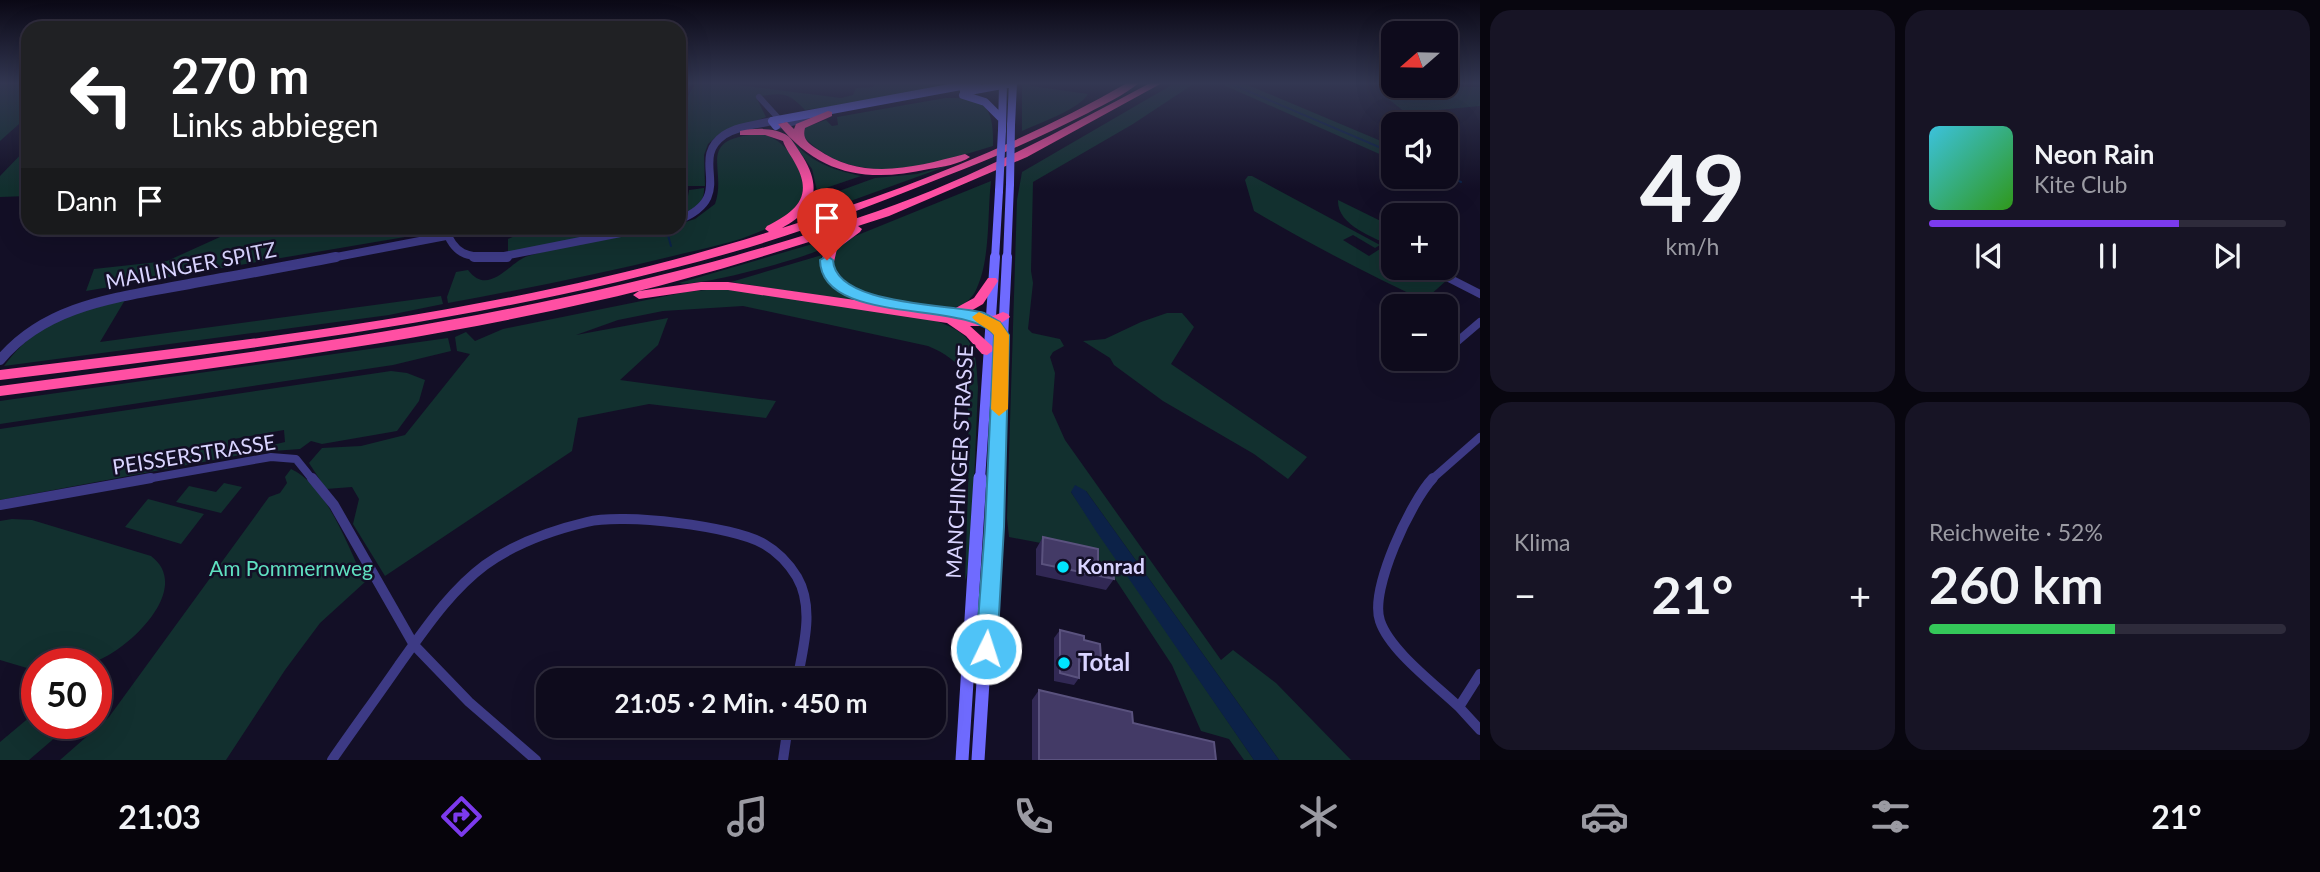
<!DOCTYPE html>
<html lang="de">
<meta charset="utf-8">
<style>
:root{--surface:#0e0b1c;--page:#171425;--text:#f1f3f6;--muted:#9b9ba3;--line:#2e2b3b;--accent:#7c3aed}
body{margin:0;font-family:Lato,sans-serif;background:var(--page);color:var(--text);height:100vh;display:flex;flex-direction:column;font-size:26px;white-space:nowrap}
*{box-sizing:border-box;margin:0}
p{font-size:23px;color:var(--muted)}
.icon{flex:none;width:38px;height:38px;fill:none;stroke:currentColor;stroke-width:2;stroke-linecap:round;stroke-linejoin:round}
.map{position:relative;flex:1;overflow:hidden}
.sheet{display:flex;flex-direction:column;gap:10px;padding:10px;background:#08060f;width:840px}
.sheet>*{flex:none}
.guide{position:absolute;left:21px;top:21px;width:665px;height:214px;border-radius:21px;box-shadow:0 7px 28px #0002,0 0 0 2px var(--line);background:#202124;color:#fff;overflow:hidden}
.needle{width:46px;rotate:250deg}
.controls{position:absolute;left:1381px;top:21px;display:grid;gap:14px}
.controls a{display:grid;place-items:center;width:77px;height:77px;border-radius:14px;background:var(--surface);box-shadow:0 7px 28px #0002,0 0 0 2px var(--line);font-size:35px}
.speed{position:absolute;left:21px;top:648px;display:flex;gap:14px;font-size:35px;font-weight:700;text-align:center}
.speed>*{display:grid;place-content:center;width:91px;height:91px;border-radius:50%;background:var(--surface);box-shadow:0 7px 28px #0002,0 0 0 2px var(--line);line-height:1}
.speed .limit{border:10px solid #d22;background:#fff;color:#111}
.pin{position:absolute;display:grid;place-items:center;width:60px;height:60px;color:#fff;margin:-72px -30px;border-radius:50% 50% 50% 0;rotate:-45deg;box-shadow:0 0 7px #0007}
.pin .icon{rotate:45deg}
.me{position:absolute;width:77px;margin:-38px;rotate:4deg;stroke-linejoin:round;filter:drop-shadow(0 0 5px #0008)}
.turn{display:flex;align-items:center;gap:24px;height:147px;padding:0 35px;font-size:32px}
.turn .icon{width:91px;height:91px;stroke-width:2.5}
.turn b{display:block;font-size:49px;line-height:60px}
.then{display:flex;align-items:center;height:66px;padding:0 35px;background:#0003;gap:14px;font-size:26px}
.big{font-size:52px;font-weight:700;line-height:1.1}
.sheet .tile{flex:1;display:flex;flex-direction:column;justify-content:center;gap:10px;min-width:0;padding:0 24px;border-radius:21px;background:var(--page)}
.sheet .dial{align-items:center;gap:0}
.dial b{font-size:91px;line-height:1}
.song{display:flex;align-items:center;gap:21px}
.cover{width:84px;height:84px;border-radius:10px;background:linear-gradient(135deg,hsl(190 70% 55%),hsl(110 70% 35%))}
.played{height:7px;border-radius:4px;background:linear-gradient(90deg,var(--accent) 70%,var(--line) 70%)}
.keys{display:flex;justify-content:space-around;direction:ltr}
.heat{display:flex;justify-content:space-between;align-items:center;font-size:38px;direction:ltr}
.charge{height:10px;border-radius:5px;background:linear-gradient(90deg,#34c759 52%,var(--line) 0)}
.sheet .tiles{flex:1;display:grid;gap:10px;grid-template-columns:repeat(2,1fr)}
.trip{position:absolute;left:536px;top:668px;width:410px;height:70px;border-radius:21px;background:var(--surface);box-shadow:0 7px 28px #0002,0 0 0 2px var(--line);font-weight:700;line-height:70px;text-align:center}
.dock{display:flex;height:112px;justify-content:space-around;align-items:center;background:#06040b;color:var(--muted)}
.dock .icon{width:49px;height:49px}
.dock .active{color:var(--accent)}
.dock b{font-size:32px;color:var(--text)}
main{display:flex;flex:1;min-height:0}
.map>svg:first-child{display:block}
.green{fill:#12302f}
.water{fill:#0c2248}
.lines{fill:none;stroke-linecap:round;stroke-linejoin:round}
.stream{stroke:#0c2248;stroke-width:2}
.minor-far2{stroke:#3d3a85;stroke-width:6}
.minor-far1{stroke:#3d3a85;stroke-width:8}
.minor{stroke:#3d3a85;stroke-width:10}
.tertiary-far1{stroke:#3d3a85;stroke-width:8}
.tertiary{stroke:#3d3a85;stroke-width:10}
.secondary-far2{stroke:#6f6bff;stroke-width:8}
.secondary-far1{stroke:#6f6bff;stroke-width:10}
.secondary{stroke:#6f6bff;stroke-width:13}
.motorway{fill:#ff4fa3;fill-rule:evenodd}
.secondary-bridge{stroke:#6f6bff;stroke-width:8}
.wall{fill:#312854}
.building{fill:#433a66;stroke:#5a527e;stroke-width:2}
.route{fill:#4fc3f7;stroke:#337fa1;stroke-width:2}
.slow{fill:#f59e0b}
.poi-dot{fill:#00e5ff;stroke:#130f26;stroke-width:2.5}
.labels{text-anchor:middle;stroke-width:5;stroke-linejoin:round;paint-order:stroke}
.street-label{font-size:21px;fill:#d9d4ff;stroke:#130f26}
.poi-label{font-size:21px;font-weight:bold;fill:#d9d4ff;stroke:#130f26;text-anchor:start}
.park-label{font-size:21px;fill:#5fe0c0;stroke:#130f26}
.near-poi-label{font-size:24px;font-weight:bold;fill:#d9d4ff;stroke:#130f26;text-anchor:start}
</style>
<main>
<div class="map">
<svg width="1480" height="760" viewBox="0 0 1480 760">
<rect width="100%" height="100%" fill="#130f26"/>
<path class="green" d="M 0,83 L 28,83 L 28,116 L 0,141 Z
M 679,83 L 684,83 L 685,87 L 681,128 L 680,205 L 687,202 L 689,190 L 704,188 C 705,205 692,210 679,216 Z
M 697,83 L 722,83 L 841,98 L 853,95 L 856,88 L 873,87 L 877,83 L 959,83 L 904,96 L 805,110 C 787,91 782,93 756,97 L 766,117 L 719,134 L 708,144 L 704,155 L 705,186 L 686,186 C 684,161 676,101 697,83 Z
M 1022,83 L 1029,83 L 1031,86 L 1088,94 C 1080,109 1039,123 1022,131 Z
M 1175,83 L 1195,83 L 1133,124 L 1033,182 L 1031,271 L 1033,283 L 1028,329 L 1032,333 L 1060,339 L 1064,346 L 1053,352 L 1050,357 L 1055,373 L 1052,411 L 1065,440 L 1221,660 L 1233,650 L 1276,683 L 1351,760 L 1279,760 L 1086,491 L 1071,492 L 1254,760 L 1244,760 L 1229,739 L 1201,731 L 1172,665 L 1112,574 L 1093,553 L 1009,537 L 1007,518 L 1017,200 L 1022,172 Z
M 1219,83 L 1243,83 L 1381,141 L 1393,147 L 1393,160 Z
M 1398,86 L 1480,87 L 1480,106 L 1406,113 L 1381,93 L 1400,90 Z
M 945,98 C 986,97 994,107 993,146 C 930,165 855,191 803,136 L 803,128 L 826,120 L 832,126 L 838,125 L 837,117 Z
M 761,134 C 779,138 787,148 796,163 C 806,178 806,199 792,212 C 761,239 712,246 673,256 C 599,274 524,289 448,303 L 447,297 L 456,272 L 468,270 C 489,298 510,261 528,256 C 570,243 621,238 665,228 L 679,228 L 679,224 L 695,219 L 715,204 C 728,168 693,138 761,134 Z
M 789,137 C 810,162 830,169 861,176 L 817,191 L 812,169 Z
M 28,147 L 28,196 L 0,197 L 0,176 Z
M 950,165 L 798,220 L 817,199 L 875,178 L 917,174 Z
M 1252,176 L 1380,245 L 1375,248 L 1353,235 L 1343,240 L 1369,256 L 1383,247 L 1393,252 L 1393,268 L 1423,268 L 1447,280 L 1428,297 L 1443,306 L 1436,306 C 1374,277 1313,246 1254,211 L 1245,180 L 1248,176 Z
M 991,181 C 987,215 991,261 975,292 C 973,296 967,302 964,304 C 944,316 856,298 840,281 C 836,276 833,267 831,262 L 834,251 L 843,241 Z
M 1338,200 L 1393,227 L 1393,247 C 1374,237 1337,226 1338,200 Z
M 222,228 L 424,228 L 405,237 L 86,291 L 94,269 L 167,261 L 220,237 Z
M 533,228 L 629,228 L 517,252 L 508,251 L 508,239 Z
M 833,238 C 831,241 830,245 827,246 C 812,257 695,288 679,283 Z
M 822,255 C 813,282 843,288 855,301 L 731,282 Z
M 716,289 L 772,293 L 933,320 C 975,334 976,347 978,387 L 971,558 L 965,581 L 969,457 L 967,377 C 957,361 945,353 928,346 L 743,306 L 663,311 L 618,320 L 576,335 L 668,318 L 658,345 L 620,380 L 776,401 L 766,418 L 649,404 L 578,418 L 572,451 L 385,576 L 353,524 L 359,499 L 352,487 L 326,489 L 309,463 L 322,448 L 361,446 L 405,435 L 470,354 L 457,351 L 455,337 L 466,332 L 475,341 L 503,329 L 686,292 Z
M 441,296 L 443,304 L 389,315 L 4,366 C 37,321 74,313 125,300 L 100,342 Z
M 1167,313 L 1182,313 L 1194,327 L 1171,364 L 1307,457 L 1288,479 L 1254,454 L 1163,401 L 1114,365 L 1110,358 L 1083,341 L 1105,339 L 1141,322 Z
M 448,338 L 451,351 L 393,365 L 0,424 L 0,401 Z
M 391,371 L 407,373 L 425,380 L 419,401 L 397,431 L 322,444 L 311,441 L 300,449 L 260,452 L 260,448 L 285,442 L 284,430 L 228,440 L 228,452 L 244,449 L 246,454 L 0,500 L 0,429 Z
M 291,469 C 327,485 348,547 365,582 L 320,623 L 285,670 L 226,760 L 60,760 L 109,717 L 269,497 L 280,493 L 287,483 L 285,477 Z
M 224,483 L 242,487 L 221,513 L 176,502 L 189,486 L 216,492 Z
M 148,499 L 204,514 L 181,544 L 125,527 Z
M 12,519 L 32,520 L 151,556 C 195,589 125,654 91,663 C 75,667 53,663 37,663 L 37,671 L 0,660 L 0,521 Z
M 37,711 L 37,723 L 72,723 L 29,760 L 0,760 L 0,742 Z"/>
<path class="water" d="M 1075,485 L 1086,491 L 1279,760 L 1254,760 L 1096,531 L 1071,492 Z"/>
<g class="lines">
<path class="stream" d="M 1229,83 L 1393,153
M 1446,175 L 1461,182
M 666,228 L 671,246"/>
<path class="minor-far2" d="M 759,97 L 779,119"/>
<path class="minor-far1" d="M 1433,270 L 1480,294
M 1446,351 L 1480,322
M 141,480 L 271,457 L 296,459 L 313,480
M 1431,480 L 1480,437"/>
<path class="minor" d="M 312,478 L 334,505 L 414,645 L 469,702 L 536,760
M 1433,478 C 1411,501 1369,590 1380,621 C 1390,651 1436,685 1459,707
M 0,505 L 151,478
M 1480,674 L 1459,707 L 1480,730
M 332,760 C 354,728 377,697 399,665 C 425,629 450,591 485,565 C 514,544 553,530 587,522 C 622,513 734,526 764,544 C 778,552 789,564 797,577 C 815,608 803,648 797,681
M 783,760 L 788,726"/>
<path class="tertiary-far1" d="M 777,125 L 814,117
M 679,220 C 739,195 687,161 724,135 C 738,126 756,125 772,121
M 445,228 C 454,255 467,257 494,258 L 646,228
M 326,259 L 446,236"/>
<path class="tertiary" d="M 474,257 L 507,257
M 0,360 C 48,302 124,297 194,283 C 241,275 288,266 336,257"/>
<path class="secondary-far2" d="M 964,92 L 1013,83
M 963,95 L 985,102 L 1001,118
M 1011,125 L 1013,83
M 776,126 L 772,121 L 977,83
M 1002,130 L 1003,83
M 995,259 L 999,191
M 1007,259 L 1010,184"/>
<path class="secondary-far1" d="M 980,480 L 995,257
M 996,480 L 1007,257"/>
<path class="secondary" d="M 962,760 L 980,478
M 978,760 L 996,478"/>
<path class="motorway" d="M 1127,83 L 1139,83 C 1124,95 1105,104 1088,113 C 1042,136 994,158 946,176 C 876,204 806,231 733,252 C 494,320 246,350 0,380 L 0,370 C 258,339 520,311 769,232 L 765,229 L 767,226 C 794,212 814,198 796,165 C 792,157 785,148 783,141 L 765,135 L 740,135 L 740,131 C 755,128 776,127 788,136 C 792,139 799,151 803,157 C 823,190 814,210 782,228 C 900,191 1019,145 1127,83 Z
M 1150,83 L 1162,83 L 1027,157 L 889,216 L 858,226 L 862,229 L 860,232 L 837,249 L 833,266 L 847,285 L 876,297 L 877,300 L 875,303 L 951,314 L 952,310 L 974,298 L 988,278 L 996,278 L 998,281 L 983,304 L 962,316 L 979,317 L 984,314 L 993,316 L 1003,312 L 1008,314 L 1010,317 L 1000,324 L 1008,335 L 1006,338 L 996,338 L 985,326 L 970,326 L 992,346 L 994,350 L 987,355 L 982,354 L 966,336 L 947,323 L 728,290 L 701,290 L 639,299 L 633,295 L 639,291 L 701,282 L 728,282 L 862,301 L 839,291 L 821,267 C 822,249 831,239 846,230 C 763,257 681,282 596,301 C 400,346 199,370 0,396 L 0,386 C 297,347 594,310 878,211 C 973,178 1062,130 1150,83 Z
M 828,111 L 832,112 L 832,116 L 805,128 C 802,139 808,143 817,149 C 863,182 915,167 965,154 L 970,157 C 960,164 942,167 929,169 C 867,183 819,175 778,124 L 787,122 L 794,129 L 796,124 Z"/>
<path class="secondary-bridge" d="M 1010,184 L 1011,125
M 999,191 L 1002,130"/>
</g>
<path class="wall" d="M 1375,83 L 1393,83 L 1393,86 L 1394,86 L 1380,87 Z
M 1043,537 L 1098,563 L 1114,579 L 1106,590 L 1036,575 L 1036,549 Z
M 1060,630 L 1084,640 L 1101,658 L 1094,666 L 1079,662 L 1079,678 L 1074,685 L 1054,681 L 1054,638 Z
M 1039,690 L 1133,723 L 1216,760 L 1032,760 L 1032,700 Z"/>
<path class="building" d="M 1043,537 L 1098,549 L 1098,563 L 1113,566 L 1114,579 L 1042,564 Z
M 1060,630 L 1084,636 L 1084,640 L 1100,644 L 1101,658 L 1079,653 L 1079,678 L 1060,673 Z
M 1039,690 L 1132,712 L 1133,723 L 1214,742 L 1216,760 L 1039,760 Z"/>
<linearGradient id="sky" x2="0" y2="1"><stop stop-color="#0a0815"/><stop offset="0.44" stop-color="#333752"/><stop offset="1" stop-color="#333752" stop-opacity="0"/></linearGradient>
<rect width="1480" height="189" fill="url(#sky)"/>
<path class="route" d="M 827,256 L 833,260 C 835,306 951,304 984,313 L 1000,322 L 1009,335 L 1004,527 L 997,649 L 994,656 L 986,659 L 979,656 L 976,649 L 985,527 L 994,335 C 968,300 821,326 820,260 Z"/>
<path class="slow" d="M 979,312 L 1000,322 L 1009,335 L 1008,409 L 999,416 L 991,409 L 994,335 C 988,327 977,325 972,317 Z"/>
<g class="poi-dot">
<circle cx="1063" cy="567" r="7"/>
<circle cx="1064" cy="663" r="7"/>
</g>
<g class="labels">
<g class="street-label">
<text transform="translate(191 266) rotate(-11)" y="7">MAILINGER SPITZ</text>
<text transform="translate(194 455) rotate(-9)" y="7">PEISSERSTRASSE</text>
<text transform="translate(960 462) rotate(-87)" y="7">MANCHINGER STRASSE</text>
</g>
<g class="poi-label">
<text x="1077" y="574">Konrad</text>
</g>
<g class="park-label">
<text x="291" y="576">Am Pommernweg</text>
</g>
<g class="near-poi-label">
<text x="1078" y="671">Total</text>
</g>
</g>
</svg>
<div class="controls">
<a><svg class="needle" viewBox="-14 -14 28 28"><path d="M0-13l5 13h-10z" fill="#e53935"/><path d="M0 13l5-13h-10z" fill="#9b9ba3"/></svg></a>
<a><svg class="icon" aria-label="sound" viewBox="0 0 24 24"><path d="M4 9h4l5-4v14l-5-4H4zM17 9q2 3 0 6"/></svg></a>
<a>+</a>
<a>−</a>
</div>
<div class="speed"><div class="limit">50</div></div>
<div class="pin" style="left:827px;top:260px;background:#d93025"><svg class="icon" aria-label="arrive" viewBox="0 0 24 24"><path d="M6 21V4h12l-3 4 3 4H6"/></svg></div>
<svg class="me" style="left:986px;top:649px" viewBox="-20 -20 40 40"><circle r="17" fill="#4fc3f7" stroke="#fff" stroke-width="3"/><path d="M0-11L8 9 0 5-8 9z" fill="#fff"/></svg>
<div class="trip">21:05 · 2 Min. · 450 m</div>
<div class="guide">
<div class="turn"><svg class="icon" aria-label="left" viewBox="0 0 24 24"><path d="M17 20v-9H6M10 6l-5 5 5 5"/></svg><div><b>270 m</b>Links abbiegen</div></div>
<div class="then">Dann<svg class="icon" aria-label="arrive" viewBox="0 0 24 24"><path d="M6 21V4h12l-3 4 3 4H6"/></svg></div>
</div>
</div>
<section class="sheet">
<div class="tiles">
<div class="tile dial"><b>49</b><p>km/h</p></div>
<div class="tile">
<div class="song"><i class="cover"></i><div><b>Neon Rain</b><p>Kite Club</p></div></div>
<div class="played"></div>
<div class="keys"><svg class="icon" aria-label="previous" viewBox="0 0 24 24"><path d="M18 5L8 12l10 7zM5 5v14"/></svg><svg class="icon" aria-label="pause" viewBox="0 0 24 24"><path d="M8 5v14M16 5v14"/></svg><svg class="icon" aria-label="next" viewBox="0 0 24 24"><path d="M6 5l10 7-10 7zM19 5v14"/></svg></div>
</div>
<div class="tile"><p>Klima</p>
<div class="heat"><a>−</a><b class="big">21°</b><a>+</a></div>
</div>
<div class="tile"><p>Reichweite · 52%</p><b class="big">260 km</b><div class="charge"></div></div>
</div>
</section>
</main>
<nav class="dock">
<b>21:03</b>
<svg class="icon active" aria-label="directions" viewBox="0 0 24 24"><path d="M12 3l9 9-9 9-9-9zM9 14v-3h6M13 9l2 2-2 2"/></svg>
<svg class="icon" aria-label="music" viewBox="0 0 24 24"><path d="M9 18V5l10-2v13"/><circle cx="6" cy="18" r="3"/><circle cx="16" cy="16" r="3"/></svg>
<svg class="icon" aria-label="phone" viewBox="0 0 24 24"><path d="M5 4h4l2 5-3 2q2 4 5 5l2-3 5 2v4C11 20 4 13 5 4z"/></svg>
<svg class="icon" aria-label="climate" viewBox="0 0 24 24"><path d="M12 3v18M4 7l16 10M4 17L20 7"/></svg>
<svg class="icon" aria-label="car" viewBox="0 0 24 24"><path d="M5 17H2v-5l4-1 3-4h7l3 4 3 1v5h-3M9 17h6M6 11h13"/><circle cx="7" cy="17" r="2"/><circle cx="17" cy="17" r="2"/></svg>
<svg class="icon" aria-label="filters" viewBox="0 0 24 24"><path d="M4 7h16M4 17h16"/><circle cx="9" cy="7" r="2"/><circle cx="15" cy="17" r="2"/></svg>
<b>21°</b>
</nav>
